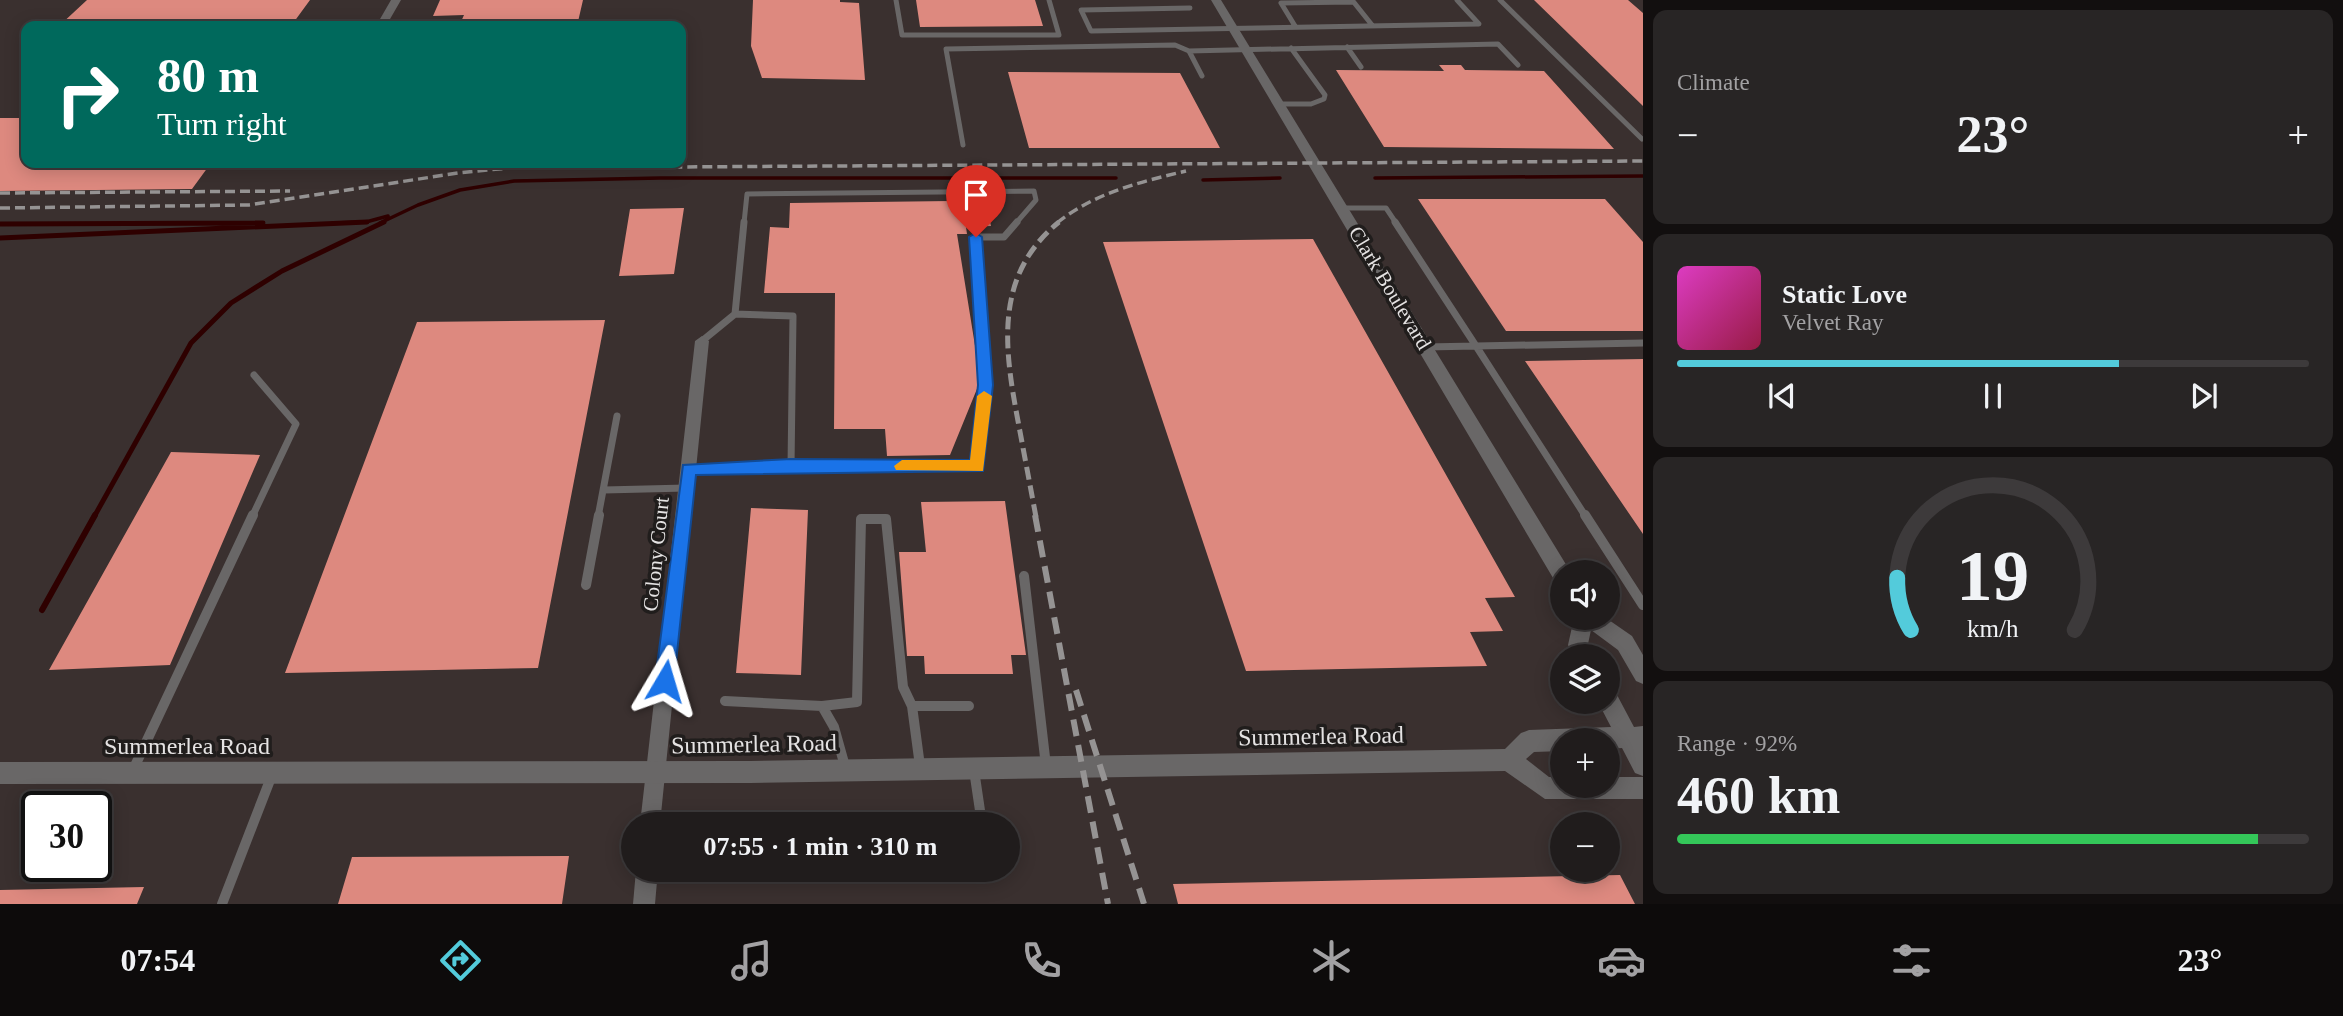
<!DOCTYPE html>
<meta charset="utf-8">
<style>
:root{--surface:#201c1c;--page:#282525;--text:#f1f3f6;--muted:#a2a1a3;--line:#3d3a3b;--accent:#53cbdb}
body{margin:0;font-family:"Times New Roman",serif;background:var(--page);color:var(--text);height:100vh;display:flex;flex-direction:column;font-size:26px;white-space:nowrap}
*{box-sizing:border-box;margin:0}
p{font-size:23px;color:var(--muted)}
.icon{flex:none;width:38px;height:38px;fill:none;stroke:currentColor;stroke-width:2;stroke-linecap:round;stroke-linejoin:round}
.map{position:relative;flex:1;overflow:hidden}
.sheet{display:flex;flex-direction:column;gap:10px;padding:10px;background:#120f0f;width:700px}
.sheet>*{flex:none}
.top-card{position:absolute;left:21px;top:21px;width:665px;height:147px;border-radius:14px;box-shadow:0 4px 18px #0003,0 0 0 2px var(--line);background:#00695c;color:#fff;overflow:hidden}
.controls{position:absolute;left:1550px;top:560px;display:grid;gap:14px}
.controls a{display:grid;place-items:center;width:70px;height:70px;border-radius:50%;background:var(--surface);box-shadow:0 4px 18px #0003,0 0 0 2px var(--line);font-size:35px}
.speed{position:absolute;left:21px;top:791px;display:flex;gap:14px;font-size:35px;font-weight:700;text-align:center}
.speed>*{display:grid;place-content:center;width:91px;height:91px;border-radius:50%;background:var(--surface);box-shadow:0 4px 18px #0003,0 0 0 2px var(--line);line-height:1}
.speed .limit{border:4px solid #111;border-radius:10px;background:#fff;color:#111}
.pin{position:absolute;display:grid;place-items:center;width:60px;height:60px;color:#fff;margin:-72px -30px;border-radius:50% 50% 50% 0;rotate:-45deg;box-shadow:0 0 7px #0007}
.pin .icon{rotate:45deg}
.me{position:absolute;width:77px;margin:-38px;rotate:7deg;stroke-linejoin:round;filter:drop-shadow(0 0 5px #0008)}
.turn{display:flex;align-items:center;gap:24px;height:147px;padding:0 21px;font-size:32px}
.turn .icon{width:91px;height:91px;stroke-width:2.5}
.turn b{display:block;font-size:49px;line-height:60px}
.big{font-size:52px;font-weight:600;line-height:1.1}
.sheet .tile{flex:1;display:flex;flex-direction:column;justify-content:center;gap:10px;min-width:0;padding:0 24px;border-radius:14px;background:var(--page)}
.sheet .dial{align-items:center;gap:0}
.dial svg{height:182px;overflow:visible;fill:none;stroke:var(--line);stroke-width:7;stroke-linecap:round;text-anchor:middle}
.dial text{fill:var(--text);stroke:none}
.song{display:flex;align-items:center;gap:21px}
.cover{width:84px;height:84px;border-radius:10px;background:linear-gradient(135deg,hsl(310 70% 55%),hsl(340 70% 35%))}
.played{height:7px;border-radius:4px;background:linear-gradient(90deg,var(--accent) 70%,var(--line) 70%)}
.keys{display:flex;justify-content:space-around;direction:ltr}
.heat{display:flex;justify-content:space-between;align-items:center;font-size:38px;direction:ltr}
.charge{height:10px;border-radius:5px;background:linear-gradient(90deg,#34c759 92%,var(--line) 0)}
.trip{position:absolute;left:621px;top:812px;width:399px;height:70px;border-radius:35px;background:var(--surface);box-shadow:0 4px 18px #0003,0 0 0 2px var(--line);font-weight:600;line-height:70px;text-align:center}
.tab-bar{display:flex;height:112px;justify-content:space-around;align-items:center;background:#0d0b0b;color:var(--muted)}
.tab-bar .icon{width:49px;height:49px}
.tab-bar .active{color:var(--accent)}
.tab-bar b{font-size:32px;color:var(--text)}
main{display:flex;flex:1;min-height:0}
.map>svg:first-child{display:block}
.built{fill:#3a302f;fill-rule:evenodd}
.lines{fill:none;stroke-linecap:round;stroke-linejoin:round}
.stream-far2{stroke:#2e0000;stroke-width:3.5}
.stream-far1{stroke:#2e0000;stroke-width:5}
.stream{stroke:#2e0000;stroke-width:6}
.building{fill:#dd897f}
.service-far2{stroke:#696767;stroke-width:5}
.service-far1{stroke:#696767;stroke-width:7}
.service{stroke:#696767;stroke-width:10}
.minor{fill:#696767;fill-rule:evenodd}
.tertiary{fill:#696767;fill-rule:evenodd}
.rail-far2{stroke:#959393;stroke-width:3.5;stroke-dasharray:10 5;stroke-linecap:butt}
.rail-far1{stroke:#959393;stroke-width:5;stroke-dasharray:13 6;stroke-linecap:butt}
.rail{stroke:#959393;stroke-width:6;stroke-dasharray:17 9;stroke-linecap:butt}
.route{fill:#1a73e8;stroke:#114b97;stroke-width:2}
.slow{fill:#f59e0b}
.labels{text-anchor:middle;stroke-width:7;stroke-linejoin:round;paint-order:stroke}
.street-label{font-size:21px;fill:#e5e3e3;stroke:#201d1c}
.near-street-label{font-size:24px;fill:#e5e3e3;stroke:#201d1c}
</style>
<main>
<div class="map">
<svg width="1643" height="904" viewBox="0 0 1643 904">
<rect width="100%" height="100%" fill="#2a2626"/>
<path class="built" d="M 0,0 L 1643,0 L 1643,904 L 0,904 ZM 26,26 L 681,26 L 681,163 L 26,163 ZM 1563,572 L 1608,572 L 1608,618 L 1563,618 ZM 1563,656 L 1608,656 L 1608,702 L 1563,702 ZM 1563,740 L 1608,740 L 1608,786 L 1563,786 ZM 37,807 L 96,807 L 96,866 L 37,866 ZM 634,824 L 1008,824 L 1008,870 L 634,870 ZM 1563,824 L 1608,824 L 1608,870 L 1563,870 Z"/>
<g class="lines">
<path class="stream-far2" d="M 1375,178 L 1643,176
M 1203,180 L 1280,178
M 144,223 L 263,223
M 333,223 L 366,222 L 388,216
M 380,223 L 418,205 L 460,190 L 514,181 L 660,178 L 1116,178"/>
<path class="stream-far1" d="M 0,224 L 263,223
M 0,238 L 367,222
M 94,517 L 191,343 L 231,303 L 282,271 L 384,222"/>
<path class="stream" d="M 42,610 L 95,515"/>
</g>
<path class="building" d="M 87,0 L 310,0 L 291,26 L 59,26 Z
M 440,0 L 583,0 L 577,26 L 459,26 L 464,15 L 433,16 Z
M 753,0 L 840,0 L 840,2 L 859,3 L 865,80 L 762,78 L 751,46 Z
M 916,0 L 1035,0 L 1043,26 L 920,27 Z
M 1534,0 L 1628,0 L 1643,13 L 1643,106 Z
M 1439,65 L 1461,65 L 1465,70 L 1544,71 L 1614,149 L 1384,147 L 1336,70 L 1444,71 Z
M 1008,72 L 1180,73 L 1220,148 L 1029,148 Z
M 0,118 L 26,118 L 26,163 L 211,163 L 192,189 L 0,191 Z
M 950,197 L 985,197 L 991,226 L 966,227 L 967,234 L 957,234 L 977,358 L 979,384 L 950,455 L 887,456 L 885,429 L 834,429 L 835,293 L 764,293 L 770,227 L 789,228 L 790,203 L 951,201 Z
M 1418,199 L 1605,199 L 1643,242 L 1643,331 L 1506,331 Z
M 684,208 L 674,274 L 619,276 L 630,209 Z
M 1313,239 L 1515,597 L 1485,598 L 1503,631 L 1470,632 L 1487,666 L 1246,671 L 1103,242 Z
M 605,320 L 538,668 L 285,673 L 417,322 Z
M 1643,359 L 1643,534 L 1525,361 Z
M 171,452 L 260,455 L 170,665 L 49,670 Z
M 1005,501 L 1026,655 L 1011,655 L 1013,674 L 925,674 L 924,656 L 907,656 L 899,552 L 926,552 L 921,502 Z
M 751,508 L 808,510 L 801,675 L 736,673 Z
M 569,856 L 562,904 L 338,904 L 352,857 Z
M 1620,875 L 1635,904 L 1178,904 L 1173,884 Z
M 144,887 L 137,904 L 0,904 L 0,890 Z"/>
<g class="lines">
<path class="service-far2" d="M 896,0 L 902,35 L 1059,35 L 1049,0
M 1352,0 L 1372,25
M 1500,0 L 1642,139
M 1190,8 L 1081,10 L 1091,31 L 1479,24 L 1457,0
M 1295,26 L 1281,3 L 1353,2
M 1347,47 L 1361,67
M 1202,76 L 1189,51 L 1498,44 L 1518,65
M 1281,104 L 1311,104 L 1324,99 L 1325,95 L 1291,48
M 963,145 L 946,49 L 1175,45 L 1189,51
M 1342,208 L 1386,208 L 1396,223
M 744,223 L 747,194 L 1034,191 L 1036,200 L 1016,223"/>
<path class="service-far1" d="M 1395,222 L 1476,346 L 1643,343
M 735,314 L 793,316 L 791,466 L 978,466 L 985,385 L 976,237 L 1004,237 L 1017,222
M 735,314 L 744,222
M 702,341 L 735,314
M 1426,347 L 1476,346 L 1586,517
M 688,469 L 791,466
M 604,490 L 686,488
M 252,517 L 296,424 L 254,375
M 598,517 L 617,416"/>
<path class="service" d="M 1585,515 L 1643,605
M 1024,576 L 1046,766
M 586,585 L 599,515
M 725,701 L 822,706 L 834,727 L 846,770
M 822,706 L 857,702 L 861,519 L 886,519 L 903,687 L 912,706 L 920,766
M 912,706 L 969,706
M 133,770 L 253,515
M 974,770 L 982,824
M 222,904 L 272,775"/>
<path class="minor" d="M 391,0 L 401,0 L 386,26 L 376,26 Z
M 702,336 L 709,341 L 660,824 L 640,824 L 695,341 Z
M 636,870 L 658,870 L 655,904 L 633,904 Z"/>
<path class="tertiary" d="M 1211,0 L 1221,0 L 1570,571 L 1563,572 L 1563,585 L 1556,583 Z
M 1574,618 L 1606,618 L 1632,636 L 1643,655 L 1643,684 L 1636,681 L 1618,650 L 1591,630 L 1588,644 L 1594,656 L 1573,656 L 1568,645 Z
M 1608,690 L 1616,693 L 1634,727 L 1643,726 L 1643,776 L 1635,773 L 1622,748 L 1608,749 L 1608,740 L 1563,740 L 1563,751 L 1534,752 L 1526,759 L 1549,777 L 1563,777 L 1563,786 L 1608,786 L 1608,777 L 1643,777 L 1643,799 L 1545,799 L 1505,771 L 750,783 L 0,784 L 0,762 L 750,761 L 1505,749 L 1521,733 L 1529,730 L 1611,727 L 1598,702 L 1608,702 Z"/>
<path class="rail-far2" d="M 0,193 L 290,191
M 0,208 L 249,205 L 458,173 L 509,168 L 1643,161
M 1057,223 C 1094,193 1140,182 1186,171"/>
<path class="rail-far1" d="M 1036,517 C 1030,485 1024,453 1018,421 C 1004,347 994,275 1059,222"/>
<path class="rail" d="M 1035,515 L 1108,904
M 1076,690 L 1144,904"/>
</g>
<path class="route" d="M 976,233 L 982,237 L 993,385 L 983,471 L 696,475 L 674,681 L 671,687 L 665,690 L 658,687 L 655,681 L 683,465 L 791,459 L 970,460 L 978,385 L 969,237 Z"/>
<path class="slow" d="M 984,391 L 992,396 L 983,471 L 896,470 L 894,466 L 902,460 L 970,460 L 977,396 Z"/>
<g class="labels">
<g class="street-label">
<text transform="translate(1390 288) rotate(59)" y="7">Clark Boulevard</text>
<text transform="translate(656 554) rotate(-84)" y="7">Colony Court</text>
</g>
<g class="near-street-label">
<text transform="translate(1321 736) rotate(-1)" y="8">Summerlea Road</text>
<text transform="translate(754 744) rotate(-1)" y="8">Summerlea Road</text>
<text x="187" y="754">Summerlea Road</text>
</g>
</g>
</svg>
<div class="controls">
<a><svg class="icon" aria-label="sound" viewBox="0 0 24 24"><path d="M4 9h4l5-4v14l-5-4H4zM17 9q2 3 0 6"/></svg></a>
<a><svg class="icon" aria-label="layers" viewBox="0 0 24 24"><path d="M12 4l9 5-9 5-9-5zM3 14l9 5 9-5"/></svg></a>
<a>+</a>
<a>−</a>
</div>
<div class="speed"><div class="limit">30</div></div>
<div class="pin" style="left:976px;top:237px;background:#d93025"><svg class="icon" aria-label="arrive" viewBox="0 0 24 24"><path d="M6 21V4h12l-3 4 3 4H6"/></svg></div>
<svg class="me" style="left:665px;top:681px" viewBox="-20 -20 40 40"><path d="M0-17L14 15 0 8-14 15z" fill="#1a73e8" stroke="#fff" stroke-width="4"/></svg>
<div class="trip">07:55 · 1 min · 310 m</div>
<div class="top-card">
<div class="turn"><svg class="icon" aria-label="right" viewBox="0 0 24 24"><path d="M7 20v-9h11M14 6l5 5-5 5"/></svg><div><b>80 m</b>Turn right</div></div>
</div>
</div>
<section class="sheet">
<div class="tile"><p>Climate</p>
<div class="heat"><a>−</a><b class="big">23°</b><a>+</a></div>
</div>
<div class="tile">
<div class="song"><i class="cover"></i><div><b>Static Love</b><p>Velvet Ray</p></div></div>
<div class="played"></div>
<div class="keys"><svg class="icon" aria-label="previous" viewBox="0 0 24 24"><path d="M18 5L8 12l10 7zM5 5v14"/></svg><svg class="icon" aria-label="pause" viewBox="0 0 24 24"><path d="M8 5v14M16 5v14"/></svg><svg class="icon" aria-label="next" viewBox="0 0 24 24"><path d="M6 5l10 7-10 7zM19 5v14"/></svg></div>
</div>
<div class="tile dial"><svg viewBox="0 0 100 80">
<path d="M14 69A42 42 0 1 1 86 69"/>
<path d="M14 69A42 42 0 0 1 8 46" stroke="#53cbdb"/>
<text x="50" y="56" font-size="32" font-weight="700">19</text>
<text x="50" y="72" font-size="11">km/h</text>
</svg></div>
<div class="tile"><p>Range · 92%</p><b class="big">460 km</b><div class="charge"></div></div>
</section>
</main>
<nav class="tab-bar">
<b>07:54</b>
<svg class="icon active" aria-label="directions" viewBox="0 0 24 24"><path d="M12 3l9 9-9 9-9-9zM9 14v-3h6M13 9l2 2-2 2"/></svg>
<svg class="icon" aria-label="music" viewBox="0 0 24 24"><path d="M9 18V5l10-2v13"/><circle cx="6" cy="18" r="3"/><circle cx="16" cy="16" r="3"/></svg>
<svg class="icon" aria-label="phone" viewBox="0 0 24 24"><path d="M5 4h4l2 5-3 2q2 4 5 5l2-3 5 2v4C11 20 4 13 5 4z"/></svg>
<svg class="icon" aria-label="climate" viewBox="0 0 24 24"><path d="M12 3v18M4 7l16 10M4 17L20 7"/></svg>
<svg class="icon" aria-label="car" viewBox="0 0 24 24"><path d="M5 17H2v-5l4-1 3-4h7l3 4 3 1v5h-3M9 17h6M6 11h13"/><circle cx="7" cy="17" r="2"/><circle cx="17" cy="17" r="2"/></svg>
<svg class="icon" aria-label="filters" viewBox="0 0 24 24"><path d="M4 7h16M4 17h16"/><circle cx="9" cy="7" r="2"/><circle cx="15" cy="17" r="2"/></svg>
<b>23°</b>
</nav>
